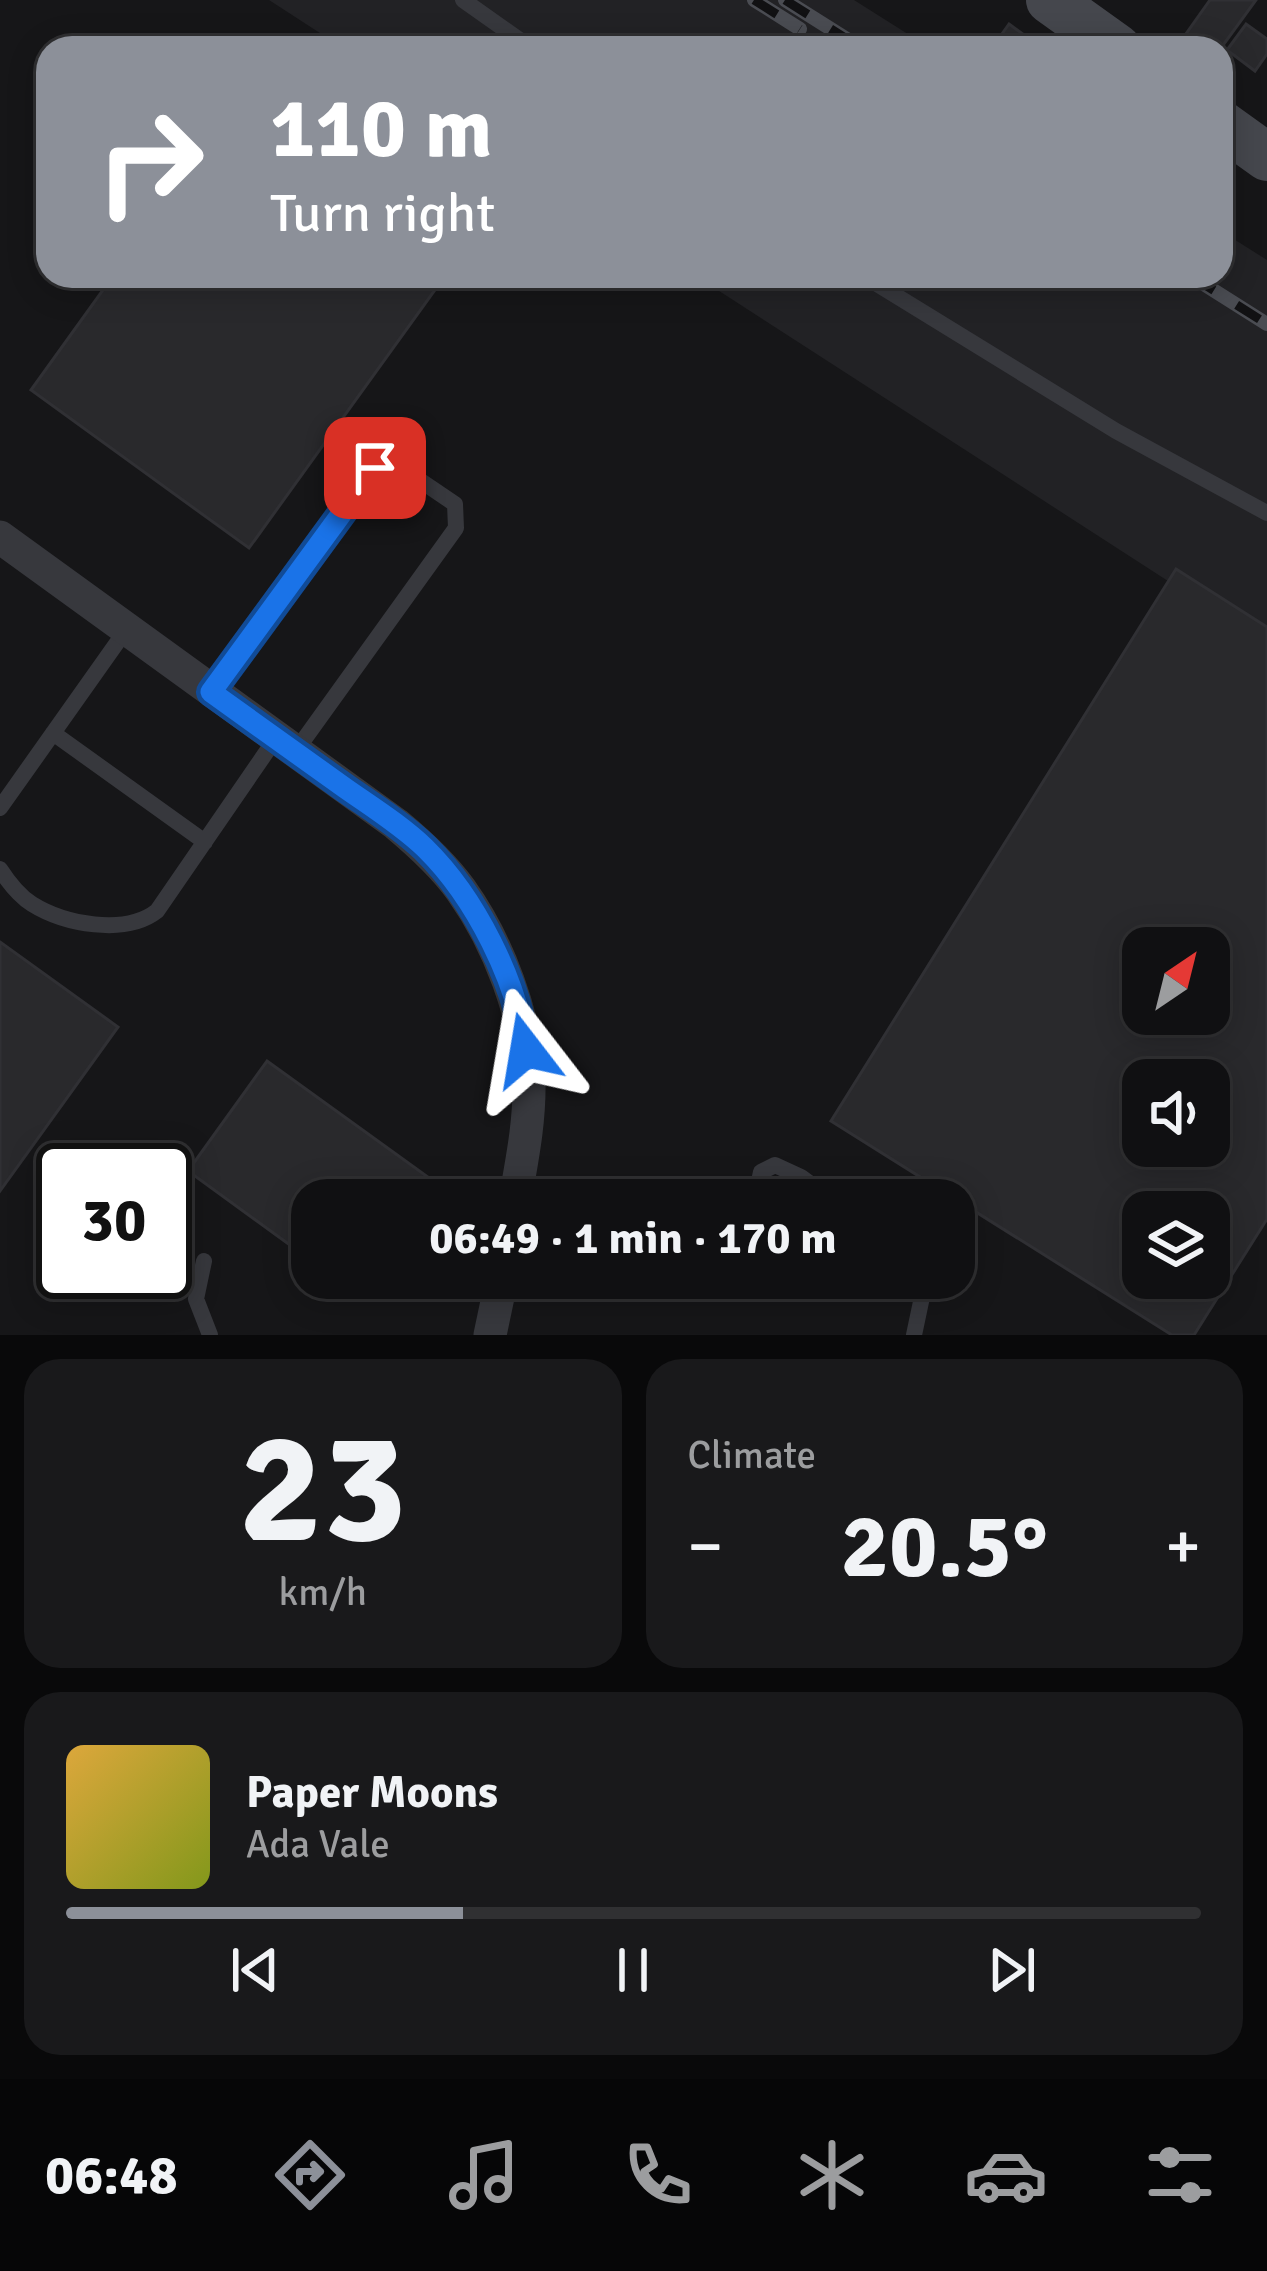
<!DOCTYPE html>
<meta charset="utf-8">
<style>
:root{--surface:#101012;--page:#19191b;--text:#f1f3f6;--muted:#9c9d9f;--line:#303032;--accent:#8c9099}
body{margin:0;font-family:Signika,sans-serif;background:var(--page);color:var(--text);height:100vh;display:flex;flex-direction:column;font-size:45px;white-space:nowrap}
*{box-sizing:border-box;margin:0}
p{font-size:39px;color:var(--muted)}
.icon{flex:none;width:66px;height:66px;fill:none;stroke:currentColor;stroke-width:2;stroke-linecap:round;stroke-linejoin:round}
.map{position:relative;height:1335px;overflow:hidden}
.drawer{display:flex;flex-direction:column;gap:24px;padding:24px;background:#09090a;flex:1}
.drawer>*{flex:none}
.hud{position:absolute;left:36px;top:36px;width:1197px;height:252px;border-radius:36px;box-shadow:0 6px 30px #0003,0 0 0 3px var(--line);background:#8c9099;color:#fff;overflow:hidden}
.needle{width:78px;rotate:35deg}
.controls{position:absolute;left:1122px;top:927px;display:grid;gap:24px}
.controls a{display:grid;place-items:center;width:108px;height:108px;border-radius:24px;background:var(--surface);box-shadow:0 6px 30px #0003,0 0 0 3px var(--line);font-size:60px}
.speed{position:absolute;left:36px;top:1143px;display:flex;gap:24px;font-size:60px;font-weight:700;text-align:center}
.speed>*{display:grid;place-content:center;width:156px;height:156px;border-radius:50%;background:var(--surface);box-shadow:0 6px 30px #0003,0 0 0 3px var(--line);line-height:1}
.speed .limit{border:6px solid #111;border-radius:18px;background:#fff;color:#111}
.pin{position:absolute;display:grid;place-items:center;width:102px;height:102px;color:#fff;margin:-51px;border-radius:24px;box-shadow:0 6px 18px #0006}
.me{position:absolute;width:132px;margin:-66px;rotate:346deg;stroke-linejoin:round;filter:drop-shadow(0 0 9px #0008)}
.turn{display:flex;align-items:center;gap:42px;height:252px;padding:0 36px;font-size:54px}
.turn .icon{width:156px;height:156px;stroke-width:2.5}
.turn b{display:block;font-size:84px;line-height:102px}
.big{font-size:90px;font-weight:700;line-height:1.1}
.drawer .widget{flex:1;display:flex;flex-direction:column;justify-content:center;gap:18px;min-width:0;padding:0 42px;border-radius:36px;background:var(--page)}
.drawer .dial{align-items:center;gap:0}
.dial b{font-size:156px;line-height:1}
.song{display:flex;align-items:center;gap:36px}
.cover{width:144px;height:144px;border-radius:18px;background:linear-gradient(135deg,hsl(40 70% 55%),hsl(70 70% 35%))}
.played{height:12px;border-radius:6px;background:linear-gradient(90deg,var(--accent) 35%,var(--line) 35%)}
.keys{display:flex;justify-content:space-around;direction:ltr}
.heat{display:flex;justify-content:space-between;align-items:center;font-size:66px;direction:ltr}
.drawer .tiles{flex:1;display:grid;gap:24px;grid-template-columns:1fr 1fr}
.widget:last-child{grid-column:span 2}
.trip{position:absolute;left:291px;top:1179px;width:684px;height:120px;border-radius:36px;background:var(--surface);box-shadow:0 6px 30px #0003,0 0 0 3px var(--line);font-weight:700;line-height:120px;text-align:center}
.dock{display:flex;height:192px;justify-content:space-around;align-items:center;background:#060607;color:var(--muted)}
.dock .icon{width:84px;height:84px}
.dock .active{color:var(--accent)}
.dock b{font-size:54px;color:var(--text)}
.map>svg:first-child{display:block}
.built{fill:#222225}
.building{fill:#29292c;stroke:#303034;stroke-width:3;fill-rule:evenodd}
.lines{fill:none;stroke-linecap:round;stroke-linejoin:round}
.lane{stroke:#37383d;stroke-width:16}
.street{stroke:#37383d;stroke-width:33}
.secondary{stroke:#45474d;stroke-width:48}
.rail-casing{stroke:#4a4c52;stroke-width:14}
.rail{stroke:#111113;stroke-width:9;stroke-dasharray:27;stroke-linecap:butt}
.route-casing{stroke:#114b97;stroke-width:30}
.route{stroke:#1a73e8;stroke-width:21}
</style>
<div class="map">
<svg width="1267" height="1335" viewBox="0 0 1267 1335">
<rect width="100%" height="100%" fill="#161618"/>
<path class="built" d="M 269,0 L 854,0 L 930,48 L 343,48 Z
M 1221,231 L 1267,260 L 1267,645 L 696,276 L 1221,276 Z"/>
<path class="building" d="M 1210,0 L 1256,0 L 1221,48 L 1191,48 L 1181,41 Z
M 1009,24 L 1042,48 L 992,48 Z
M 1246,24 L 1267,39 L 1267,54 L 1255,71 L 1227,50 Z
M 113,276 L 445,276 L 249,548 L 31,390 Z
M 1176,569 L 1267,627 L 1267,1219 L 1194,1335 L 1172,1335 L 831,1121 ZM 1143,948 L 1209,948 L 1209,1014 L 1143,1014 ZM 1143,1080 L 1209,1080 L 1209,1146 L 1143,1146 ZM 1143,1212 L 1209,1212 L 1209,1278 L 1143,1278 Z
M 0,942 L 118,1027 L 0,1191 Z
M 267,1061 L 432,1180 L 417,1200 L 312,1200 L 312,1261 L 188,1171 Z
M 336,1278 L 361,1278 L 352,1290 Z"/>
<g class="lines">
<path class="lane" d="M 463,0 L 531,48
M 864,276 L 1116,431 L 1267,513
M 211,692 L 375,468 L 393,462 L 455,504 L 456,528 L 295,752
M 53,733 L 205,842
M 0,808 L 126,630
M 0,869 C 9,883 18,895 32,904 C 64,924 125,936 157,911 L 276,738
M 755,1200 L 761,1172 L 775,1165 L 801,1177 L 832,1200
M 204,1261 L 196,1299 L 210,1335
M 810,1278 L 844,1284 L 920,1278
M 914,1335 L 926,1278"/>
<path class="street" d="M 0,537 L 396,824 C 420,844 443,865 461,890 C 498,942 527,1017 529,1080 C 530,1121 522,1160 515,1200
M 490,1335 L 502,1278"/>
<path class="secondary" d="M 1050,0 L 1117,48
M 1221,124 L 1267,157"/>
<defs>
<path id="rail" d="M 754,0 L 800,29
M 785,0 L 861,48
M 1191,276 L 1267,324"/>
</defs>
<use href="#rail" class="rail-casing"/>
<use href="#rail" class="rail"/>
</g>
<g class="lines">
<defs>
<path id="route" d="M 375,468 L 211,692 C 255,724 300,756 345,788 C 372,807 401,825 425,848 C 475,897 518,982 526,1050"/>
</defs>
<use href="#route" class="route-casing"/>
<use href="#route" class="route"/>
</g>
</svg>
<div class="controls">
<a><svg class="needle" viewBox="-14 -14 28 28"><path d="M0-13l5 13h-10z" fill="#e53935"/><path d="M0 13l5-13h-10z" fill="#9c9d9f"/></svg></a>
<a><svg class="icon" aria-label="sound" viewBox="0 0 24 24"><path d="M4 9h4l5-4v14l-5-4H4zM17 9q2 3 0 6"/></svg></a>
<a><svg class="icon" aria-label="layers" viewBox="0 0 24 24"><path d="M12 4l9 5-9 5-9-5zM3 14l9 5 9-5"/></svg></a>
</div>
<div class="speed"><div class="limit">30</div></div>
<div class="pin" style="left:375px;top:468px;background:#d93025"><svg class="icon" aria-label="arrive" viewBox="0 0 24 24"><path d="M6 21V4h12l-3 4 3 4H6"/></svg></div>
<svg class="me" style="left:526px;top:1050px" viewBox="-20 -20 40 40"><path d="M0-17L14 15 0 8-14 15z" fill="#1a73e8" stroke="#fff" stroke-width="4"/></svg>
<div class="trip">06:49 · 1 min · 170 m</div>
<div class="hud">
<div class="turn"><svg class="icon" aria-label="right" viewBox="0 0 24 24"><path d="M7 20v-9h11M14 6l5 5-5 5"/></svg><div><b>110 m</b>Turn right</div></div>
</div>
</div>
<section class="drawer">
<div class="tiles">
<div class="widget dial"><b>23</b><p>km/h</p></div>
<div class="widget"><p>Climate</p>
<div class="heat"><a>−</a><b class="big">20.5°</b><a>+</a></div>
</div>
<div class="widget">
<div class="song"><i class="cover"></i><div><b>Paper Moons</b><p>Ada Vale</p></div></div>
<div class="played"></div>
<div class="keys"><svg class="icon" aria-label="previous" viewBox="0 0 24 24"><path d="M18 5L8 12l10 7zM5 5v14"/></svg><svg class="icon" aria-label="pause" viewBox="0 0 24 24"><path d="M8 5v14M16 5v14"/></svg><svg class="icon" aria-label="next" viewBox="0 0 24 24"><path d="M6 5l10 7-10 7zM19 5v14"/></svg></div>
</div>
</div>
</section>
<nav class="dock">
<b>06:48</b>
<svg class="icon active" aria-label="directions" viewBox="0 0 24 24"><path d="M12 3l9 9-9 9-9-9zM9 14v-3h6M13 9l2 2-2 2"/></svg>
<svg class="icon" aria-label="music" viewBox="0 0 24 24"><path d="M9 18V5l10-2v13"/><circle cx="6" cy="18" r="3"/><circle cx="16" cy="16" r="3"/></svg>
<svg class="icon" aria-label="phone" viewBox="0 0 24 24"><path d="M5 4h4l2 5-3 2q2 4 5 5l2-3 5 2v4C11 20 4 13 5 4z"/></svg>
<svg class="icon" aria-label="climate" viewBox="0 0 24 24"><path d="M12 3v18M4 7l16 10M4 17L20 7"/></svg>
<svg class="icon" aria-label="car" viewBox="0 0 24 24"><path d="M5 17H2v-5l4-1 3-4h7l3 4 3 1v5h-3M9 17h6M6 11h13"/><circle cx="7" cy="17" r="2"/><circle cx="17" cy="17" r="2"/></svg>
<svg class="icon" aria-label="filters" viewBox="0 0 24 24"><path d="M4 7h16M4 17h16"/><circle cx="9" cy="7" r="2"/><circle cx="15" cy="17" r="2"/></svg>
</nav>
